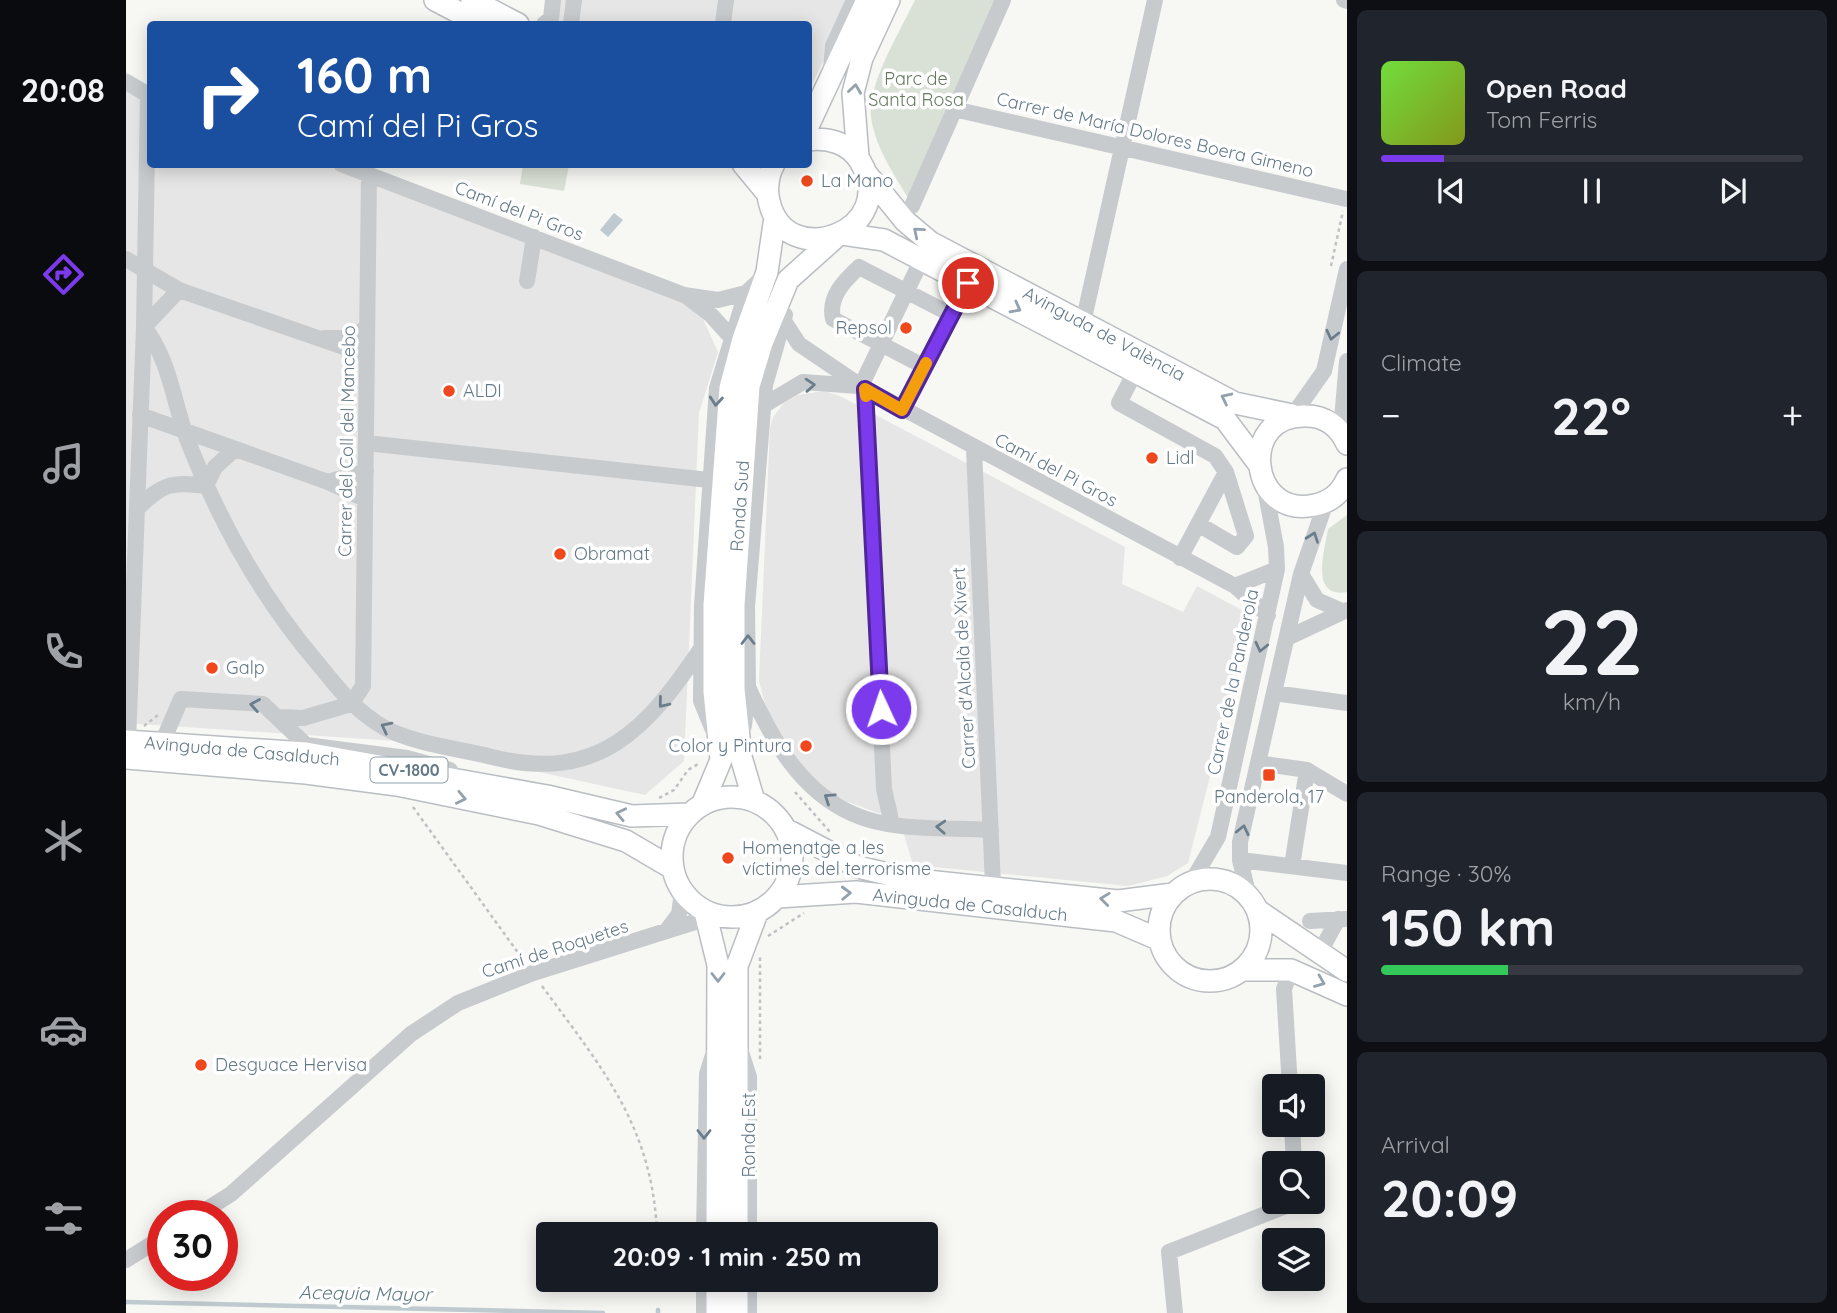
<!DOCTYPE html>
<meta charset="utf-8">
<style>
:root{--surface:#171b24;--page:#20242c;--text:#f1f3f6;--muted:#9ea1a6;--line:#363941;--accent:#7c3aed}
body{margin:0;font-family:Quicksand,sans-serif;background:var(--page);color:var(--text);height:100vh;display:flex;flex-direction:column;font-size:26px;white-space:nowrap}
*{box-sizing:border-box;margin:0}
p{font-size:23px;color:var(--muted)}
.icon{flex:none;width:38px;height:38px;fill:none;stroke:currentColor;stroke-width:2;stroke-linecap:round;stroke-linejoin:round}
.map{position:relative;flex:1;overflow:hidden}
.drawer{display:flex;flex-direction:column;gap:10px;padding:10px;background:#0d0f14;width:490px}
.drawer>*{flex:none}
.guide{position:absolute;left:21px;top:21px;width:665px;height:147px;border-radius:7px;box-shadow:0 4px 18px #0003;background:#1a4fa0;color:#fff;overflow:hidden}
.buttons{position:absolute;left:1136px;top:1074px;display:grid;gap:14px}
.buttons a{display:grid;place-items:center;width:63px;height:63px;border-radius:7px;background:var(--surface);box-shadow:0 4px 18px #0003;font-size:35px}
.speed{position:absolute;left:21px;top:1200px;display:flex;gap:14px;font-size:35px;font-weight:700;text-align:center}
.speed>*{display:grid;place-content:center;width:91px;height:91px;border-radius:50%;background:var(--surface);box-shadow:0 4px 18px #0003;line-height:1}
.speed .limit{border:10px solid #d22;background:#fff;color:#111}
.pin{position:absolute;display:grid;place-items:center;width:60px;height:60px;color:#fff;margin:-30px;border:4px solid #fff;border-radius:50%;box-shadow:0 2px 7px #0007}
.me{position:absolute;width:77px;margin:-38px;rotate:357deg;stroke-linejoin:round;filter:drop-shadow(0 0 5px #0008)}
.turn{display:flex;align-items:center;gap:24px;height:147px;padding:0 35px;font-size:32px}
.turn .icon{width:91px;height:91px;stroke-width:2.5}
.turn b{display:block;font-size:49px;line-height:60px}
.big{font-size:52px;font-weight:700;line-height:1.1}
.drawer .card{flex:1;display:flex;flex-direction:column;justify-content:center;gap:10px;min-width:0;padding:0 24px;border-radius:10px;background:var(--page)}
.drawer .dial{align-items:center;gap:0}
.dial b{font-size:91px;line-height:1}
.song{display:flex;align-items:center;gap:21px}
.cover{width:84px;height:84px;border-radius:10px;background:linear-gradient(135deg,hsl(100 70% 55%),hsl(70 70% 35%))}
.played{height:7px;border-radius:4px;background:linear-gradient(90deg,var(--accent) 15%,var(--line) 15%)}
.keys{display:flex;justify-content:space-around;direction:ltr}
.heat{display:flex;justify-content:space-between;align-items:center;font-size:38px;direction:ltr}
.charge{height:10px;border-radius:5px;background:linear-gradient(90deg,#34c759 30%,var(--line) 0)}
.trip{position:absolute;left:410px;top:1222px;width:402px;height:70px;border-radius:7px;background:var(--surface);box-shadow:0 4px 18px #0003;font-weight:700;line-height:70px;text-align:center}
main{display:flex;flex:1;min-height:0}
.tab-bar{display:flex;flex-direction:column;width:126px;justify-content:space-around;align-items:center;background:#090b0e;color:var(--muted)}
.tab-bar .icon{width:49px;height:49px}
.tab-bar .current{color:var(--accent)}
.tab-bar b{font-size:32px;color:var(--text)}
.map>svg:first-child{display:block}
.built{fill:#e5e6e5}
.green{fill:#d9e0d5}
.water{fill:#becacf}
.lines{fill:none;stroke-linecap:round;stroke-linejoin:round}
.stream{stroke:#becacf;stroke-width:4.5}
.major-casing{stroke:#babec2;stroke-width:24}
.path{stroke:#bec1c3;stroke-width:2.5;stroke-dasharray:3.5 3.5;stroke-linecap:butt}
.minor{stroke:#c7cbce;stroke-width:16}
.major{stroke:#fff;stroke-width:21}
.oneway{stroke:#92a1ab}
.oneway2{stroke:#697d8b}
.route-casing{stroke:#51269a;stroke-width:18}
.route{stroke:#7c3aed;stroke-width:12}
.slow{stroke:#f59e0b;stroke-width:12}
.poi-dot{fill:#ef481d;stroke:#fff;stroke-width:2.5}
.labels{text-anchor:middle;stroke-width:7;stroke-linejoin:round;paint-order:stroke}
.shield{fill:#fff;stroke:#92a1ab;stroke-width:2}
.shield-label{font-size:16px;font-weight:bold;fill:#647987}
.park-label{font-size:18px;fill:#667960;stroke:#fff}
.street-label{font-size:18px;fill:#647987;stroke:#fff}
.poi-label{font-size:18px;fill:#647987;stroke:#fff;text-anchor:start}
.water-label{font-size:19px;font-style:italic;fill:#607b83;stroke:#fff}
</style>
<main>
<nav class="tab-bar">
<b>20:08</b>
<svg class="icon current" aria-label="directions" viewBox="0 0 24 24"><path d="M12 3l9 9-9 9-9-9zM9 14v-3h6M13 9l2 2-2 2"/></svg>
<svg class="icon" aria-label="music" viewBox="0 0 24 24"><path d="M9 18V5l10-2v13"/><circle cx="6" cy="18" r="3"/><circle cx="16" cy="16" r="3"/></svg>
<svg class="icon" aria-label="phone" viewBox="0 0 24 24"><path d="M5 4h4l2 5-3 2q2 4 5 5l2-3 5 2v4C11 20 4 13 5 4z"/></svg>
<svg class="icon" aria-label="climate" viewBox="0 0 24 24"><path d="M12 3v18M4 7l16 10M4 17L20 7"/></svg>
<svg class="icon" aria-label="car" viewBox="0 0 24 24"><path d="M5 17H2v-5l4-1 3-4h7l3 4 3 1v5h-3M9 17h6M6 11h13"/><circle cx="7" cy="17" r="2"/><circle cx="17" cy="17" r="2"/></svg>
<svg class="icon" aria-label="filters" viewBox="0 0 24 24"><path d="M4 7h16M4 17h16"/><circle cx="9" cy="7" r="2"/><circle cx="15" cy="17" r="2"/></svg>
</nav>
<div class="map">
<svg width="1221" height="1313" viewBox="0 0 1221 1313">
<rect width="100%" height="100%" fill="#f7f7f4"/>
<path class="built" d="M 426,0 L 728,0 L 683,90 L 682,24 L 424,24 Z
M 0,72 L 24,86 L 24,164 L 217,165 L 572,308 L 592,352 L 573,413 L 558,761 L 519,795 L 270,741 L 0,723 Z
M 698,391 L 714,396 L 999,547 L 996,584 L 1057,612 L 1071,586 L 1125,615 L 1062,863 L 1041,876 L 1002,886 L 787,865 L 772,814 L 752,813 L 711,798 L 672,764 L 642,715 L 633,681 L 644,428 L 647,417 L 658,403 L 672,395 Z"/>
<path class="green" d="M 789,0 L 869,0 L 784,201 C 769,176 749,147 745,117 C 741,84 775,30 789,0 Z
M 397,165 L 443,165 L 438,191 L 394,184 Z
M 1221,515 L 1221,592 C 1183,599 1199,549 1202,529 Z"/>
<path class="water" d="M 488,213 L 497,220 L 482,237 L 474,230 Z"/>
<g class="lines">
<path class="stream" d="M 0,1302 L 477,1313
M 532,1313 L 532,1310"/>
<defs>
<path id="major" d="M 309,0 L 355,24
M 346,0 L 392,24
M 682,126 L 741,0
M 732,157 L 727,93 L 736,58 L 763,0
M 617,164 L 641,193
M 648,164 C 642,174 640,190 643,201 C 659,274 776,231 734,161 C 723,143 702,137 682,140
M 740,173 L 779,221 L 804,242 L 1109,403 L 1166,415
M 716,234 L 758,240 L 1099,419 L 1132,463
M 1221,444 C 1213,426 1199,416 1180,416 C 1112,413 1122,520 1189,505 C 1204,502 1215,493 1221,479
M 0,741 L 180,753 L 421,796 L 506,816 L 563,814
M 0,758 L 180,773 L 271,785 L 413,814 L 500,841 L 546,868
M546 857a60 60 0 1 1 120 0a60 60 0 1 1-120 0Z
M 628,801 L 615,757 L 608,689 L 608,605 L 623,386 L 636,343 L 662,280 L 710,237
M 577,803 L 595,760 L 588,692 L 588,605 L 604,388 L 617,339 L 641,272 L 649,217
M 659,829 L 732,867 L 782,879 L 992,901 L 1047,894
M1033 930a51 51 0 1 1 102 0a51 51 0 1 1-102 0Z
M 652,897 L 730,892 L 990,921 L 1032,939
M 1131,910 L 1221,971
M 579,912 L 592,965 L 591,1234
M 1118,970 L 1165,970 L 1221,995
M 611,1234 L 611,966 L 631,913
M 591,1313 L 591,1279
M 611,1313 L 611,1279"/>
</defs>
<use href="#major" class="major-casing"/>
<path class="path" d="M 1205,266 L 1217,211
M 18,726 L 32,715
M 669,792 L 704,832
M 533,798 L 548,790 L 562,770 L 574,763
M 287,807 L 398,961
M 642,936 L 678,913
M 416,986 C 476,1068 527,1127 531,1234
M 634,1059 L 634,957
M 540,1279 L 544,1285 L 565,1288"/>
<path class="minor" d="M 1218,0 L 1221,1
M 418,24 L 425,18 L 427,0
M 445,24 L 448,0
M 597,24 L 600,0
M 705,70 L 707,46 L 728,0
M 0,82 L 24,96
M 828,109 L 1220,199
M 215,164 L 558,295 L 592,300 L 620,293
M 786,206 L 877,0
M 0,259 L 53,290 L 241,355
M 401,281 L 408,237
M 560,296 L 585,315 L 605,337
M 658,321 L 673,344 L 735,386 L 1109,586 L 1142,615
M 957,323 L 1029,0
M 18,327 C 44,359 48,406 63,444 C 95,525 137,600 194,666 C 213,690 232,713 259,728 C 286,743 334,749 366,757 C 473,784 522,728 576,647
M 18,327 L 53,290
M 198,338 L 217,338 L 241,329
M 799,367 L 707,319 C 702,297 718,281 733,267 L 826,315
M 1009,372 L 993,403 L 1089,456 L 1100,472 L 1054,558
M 735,386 L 796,259
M 739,389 L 758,789 L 766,824
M 638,405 L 677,382 L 732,386
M 776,409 L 842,283
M 14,415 L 202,482 L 239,499
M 1167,415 L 1198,371 L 1221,269
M 1215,431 L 1221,361
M 240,443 L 583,480
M 848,449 L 867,885
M 202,482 L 240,471
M 11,509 C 36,484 45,481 80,486 L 89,467 L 108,450
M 1072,524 L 1111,547 L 1120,536 L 1100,472
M 1175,574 L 1191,600 L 1216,611
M 1109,586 L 1151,569
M 1161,638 L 1221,610
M 623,689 C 646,739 673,790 727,814 C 767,832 821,827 865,830
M 1148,693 L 1221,703
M 225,704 L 237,686 L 243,175
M 153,717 L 177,718 L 225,704
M 618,726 L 622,687 L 621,607 L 639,385 L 659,315
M 587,730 L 575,701 L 576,606 L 591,388 L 620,293 L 637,277
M 2,741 L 18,327 L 22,95
M 30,743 L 40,734 L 55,699 L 137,704 L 180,745 L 281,758 L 324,770
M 1132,763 L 1181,770 L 1221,794
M 1114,860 L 1221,873
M 1166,866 L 1181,770
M 1066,881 L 1092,837 L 1151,569 L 1150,547 L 1138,483
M 1123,897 L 1114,860 L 1114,842 L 1175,574 L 1200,502
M 1184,921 L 1220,919
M 541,930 L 553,914 L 556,892
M 1194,952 L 1212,919
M 615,1052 L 623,1077 L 623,1234
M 1164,1087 L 1158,989 L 1165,970
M 1166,1125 L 1168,1164
M 70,1216 L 105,1194 L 285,1034 L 332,1003 L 407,973 L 569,922 L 578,911
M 578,1234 L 581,1074 L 587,1055
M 0,1260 L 37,1237
M 578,1313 L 578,1279
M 623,1313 L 623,1279
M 1049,1313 L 1043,1252 L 1170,1202"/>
<use href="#major" class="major"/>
</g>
<defs><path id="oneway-chevron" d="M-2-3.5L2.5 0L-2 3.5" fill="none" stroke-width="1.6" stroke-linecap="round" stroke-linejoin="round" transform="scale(1.75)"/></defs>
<g class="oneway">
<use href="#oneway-chevron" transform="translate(729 89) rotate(-82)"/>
<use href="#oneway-chevron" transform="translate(792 232) rotate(-140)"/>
<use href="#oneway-chevron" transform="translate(890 308) rotate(28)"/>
<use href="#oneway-chevron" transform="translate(1100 398) rotate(-154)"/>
<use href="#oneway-chevron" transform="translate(335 798) rotate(12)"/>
<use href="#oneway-chevron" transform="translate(495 814) rotate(-168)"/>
<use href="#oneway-chevron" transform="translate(720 893) rotate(-2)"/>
<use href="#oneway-chevron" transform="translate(979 899) rotate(-173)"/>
<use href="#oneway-chevron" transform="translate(592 977) rotate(90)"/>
<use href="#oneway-chevron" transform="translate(1194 982) rotate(22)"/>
</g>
<g class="oneway2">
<use href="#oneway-chevron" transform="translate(1206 335) rotate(103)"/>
<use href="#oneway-chevron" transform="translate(684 385) rotate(-4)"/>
<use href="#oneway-chevron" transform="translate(590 401) rotate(95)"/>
<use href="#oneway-chevron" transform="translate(1187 537) rotate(-70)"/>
<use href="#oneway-chevron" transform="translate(622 640) rotate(-90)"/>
<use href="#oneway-chevron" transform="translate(1135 647) rotate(103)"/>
<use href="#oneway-chevron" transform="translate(537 703) rotate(129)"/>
<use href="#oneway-chevron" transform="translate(129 705) rotate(-170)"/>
<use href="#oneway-chevron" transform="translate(260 727) rotate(-153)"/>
<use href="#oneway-chevron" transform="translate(703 798) rotate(-146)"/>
<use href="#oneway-chevron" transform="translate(815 827) rotate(-177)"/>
<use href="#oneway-chevron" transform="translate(1117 830) rotate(-77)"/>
<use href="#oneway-chevron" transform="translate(578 1134) rotate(90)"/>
</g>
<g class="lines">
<defs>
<path id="route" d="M 755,709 L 739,389 L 776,410 L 842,283"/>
</defs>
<use href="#route" class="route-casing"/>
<use href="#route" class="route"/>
<path class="slow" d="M 740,396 L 739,389 L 776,410 L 800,363"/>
</g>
<g class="poi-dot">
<circle cx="681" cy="181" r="7"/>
<circle cx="780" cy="328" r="7"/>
<circle cx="323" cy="391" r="7"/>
<circle cx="1026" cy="458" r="7"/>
<circle cx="434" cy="554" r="7"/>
<circle cx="86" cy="668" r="7"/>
<circle cx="680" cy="746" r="7"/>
<rect x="1136" y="768" width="14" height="14" rx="3.5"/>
<circle cx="602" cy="858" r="7"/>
<circle cx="75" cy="1065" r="7"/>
</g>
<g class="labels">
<rect class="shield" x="244.5" y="757.5" width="77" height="25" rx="5"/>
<g class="shield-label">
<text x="283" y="776">CV-1800</text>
</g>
<g class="park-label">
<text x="790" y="85">Parc de<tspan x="790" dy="21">Santa Rosa</tspan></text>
</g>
<g class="street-label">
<text transform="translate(1029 135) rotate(13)" y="6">Carrer de María Dolores Boera Gimeno</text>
<text transform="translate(393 211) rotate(21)" y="6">Camí del Pi Gros</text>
<text transform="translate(978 334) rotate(28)" y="6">Avinguda de València</text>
<text transform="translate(221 441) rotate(-89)" y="6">Carrer del Coll del Mancebo</text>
<text transform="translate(930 470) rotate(28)" y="6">Camí del Pi Gros</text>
<text transform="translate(614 506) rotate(-86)" y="6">Ronda Sud</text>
<text transform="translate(838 668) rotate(-93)" y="6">Carrer d'Alcalà de Xivert</text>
<text transform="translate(1107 682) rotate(-78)" y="6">Carrer de la Panderola</text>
<text transform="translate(116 751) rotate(5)" y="6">Avinguda de Casalduch</text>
<text transform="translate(844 905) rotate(6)" y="6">Avinguda de Casalduch</text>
<text transform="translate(429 949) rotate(-18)" y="6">Camí de Roquetes</text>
<text transform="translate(623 1135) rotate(-90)" y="6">Ronda Est</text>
</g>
<g class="poi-label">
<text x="695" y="187">La Mano</text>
<text x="766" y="334" text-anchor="end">Repsol</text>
<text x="337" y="397">ALDI</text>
<text x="1040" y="464">Lidl</text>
<text x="448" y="560">Obramat</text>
<text x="100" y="674">Galp</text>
<text x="666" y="752" text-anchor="end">Color y Pintura</text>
<text x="1143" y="803" text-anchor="middle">Panderola, 17</text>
<text x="616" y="854">Homenatge a les<tspan x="616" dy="21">víctimes del terrorisme</tspan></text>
<text x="89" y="1071">Desguace Hervisa</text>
</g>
<g class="water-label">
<text transform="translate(239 1293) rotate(1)" y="7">Acequia Mayor</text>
</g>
</g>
</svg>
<div class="buttons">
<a><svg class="icon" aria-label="sound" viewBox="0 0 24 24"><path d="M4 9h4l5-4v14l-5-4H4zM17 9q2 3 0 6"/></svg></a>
<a><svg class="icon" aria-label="search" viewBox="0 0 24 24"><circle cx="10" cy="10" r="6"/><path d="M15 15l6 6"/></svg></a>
<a><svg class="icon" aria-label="layers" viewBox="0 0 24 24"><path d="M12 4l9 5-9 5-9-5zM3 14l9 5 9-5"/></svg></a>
</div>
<div class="speed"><div class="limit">30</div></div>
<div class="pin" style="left:842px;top:283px;background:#d93025"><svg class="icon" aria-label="arrive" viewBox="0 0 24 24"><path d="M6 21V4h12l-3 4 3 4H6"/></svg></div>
<svg class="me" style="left:755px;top:709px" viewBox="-20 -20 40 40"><circle r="17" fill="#7c3aed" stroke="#fff" stroke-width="3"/><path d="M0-11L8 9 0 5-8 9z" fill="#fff"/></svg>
<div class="trip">20:09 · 1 min · 250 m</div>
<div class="guide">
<div class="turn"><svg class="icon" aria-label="right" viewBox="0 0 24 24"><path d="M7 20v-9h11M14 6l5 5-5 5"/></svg><div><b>160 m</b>Camí del Pi Gros</div></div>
</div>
</div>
<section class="drawer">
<div class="card">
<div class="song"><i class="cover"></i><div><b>Open Road</b><p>Tom Ferris</p></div></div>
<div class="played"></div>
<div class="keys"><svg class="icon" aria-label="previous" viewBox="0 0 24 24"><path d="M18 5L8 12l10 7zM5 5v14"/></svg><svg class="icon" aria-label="pause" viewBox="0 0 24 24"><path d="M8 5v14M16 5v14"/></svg><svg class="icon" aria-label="next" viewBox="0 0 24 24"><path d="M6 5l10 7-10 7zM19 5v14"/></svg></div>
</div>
<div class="card"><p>Climate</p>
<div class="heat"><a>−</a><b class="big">22°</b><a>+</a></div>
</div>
<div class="card dial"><b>22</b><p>km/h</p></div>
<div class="card"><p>Range · 30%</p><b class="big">150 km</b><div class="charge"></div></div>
<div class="card"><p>Arrival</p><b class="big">20:09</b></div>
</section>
</main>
